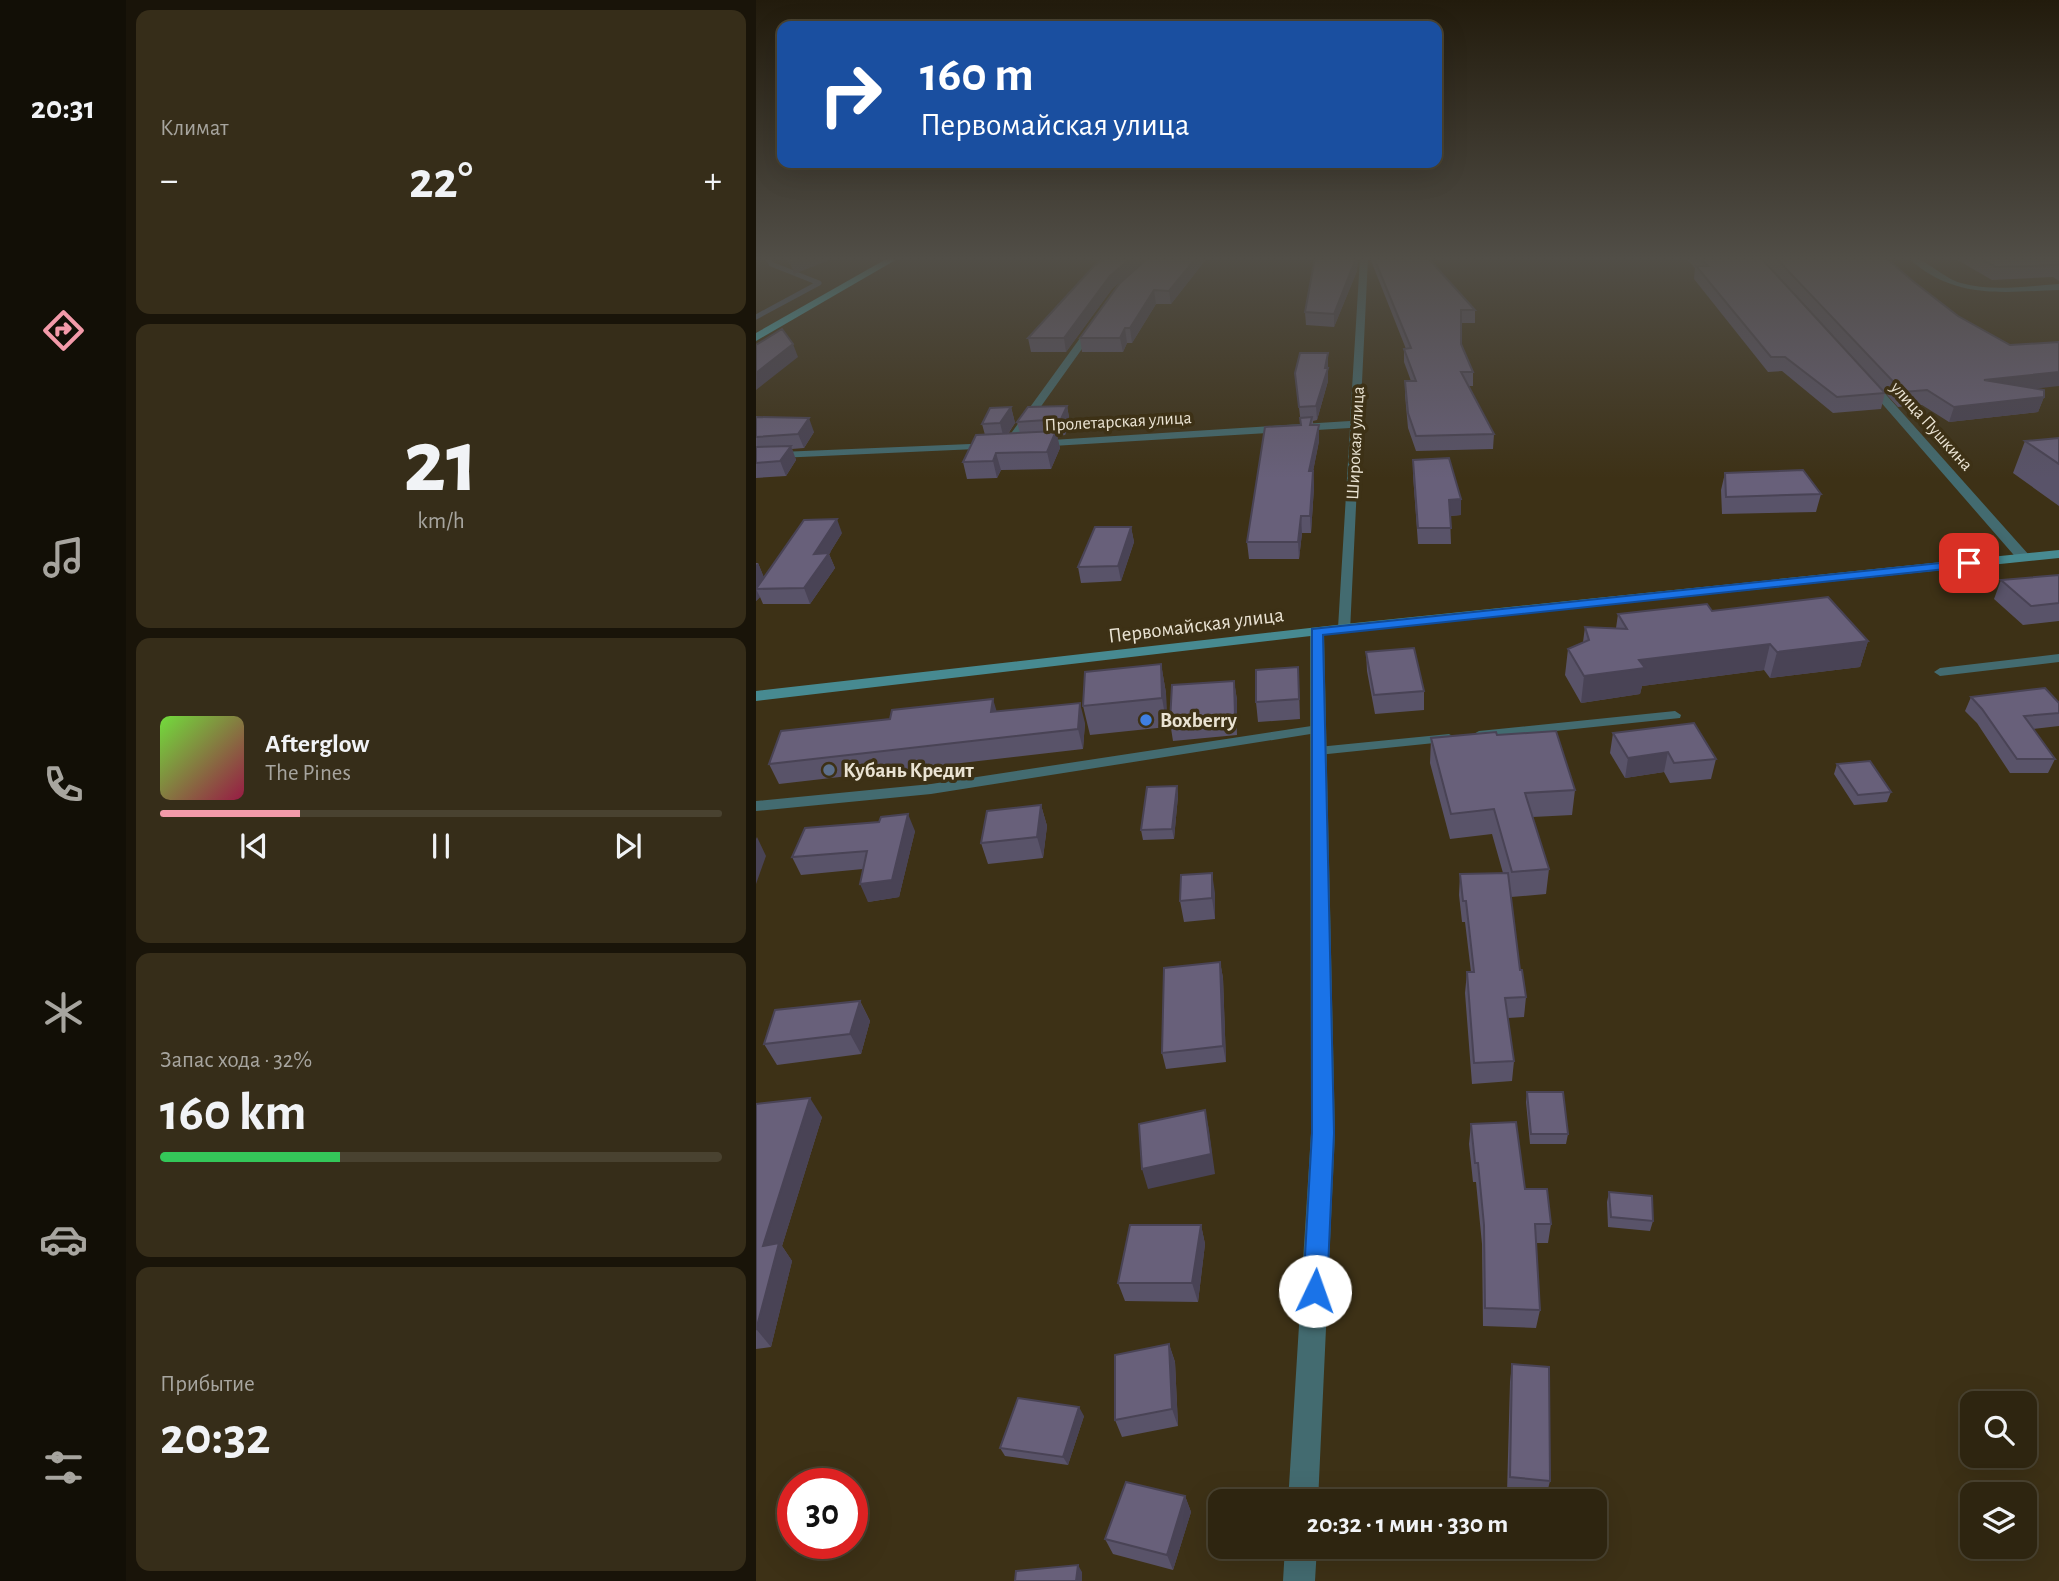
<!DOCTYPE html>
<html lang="ru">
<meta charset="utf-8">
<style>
:root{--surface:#2e2510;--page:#362d19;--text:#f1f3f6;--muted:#a7a59f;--line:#494230;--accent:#f39aa9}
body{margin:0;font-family:"Alegreya Sans",sans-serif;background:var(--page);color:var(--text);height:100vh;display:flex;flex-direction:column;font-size:26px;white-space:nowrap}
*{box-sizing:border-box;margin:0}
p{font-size:23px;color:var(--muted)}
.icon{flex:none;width:38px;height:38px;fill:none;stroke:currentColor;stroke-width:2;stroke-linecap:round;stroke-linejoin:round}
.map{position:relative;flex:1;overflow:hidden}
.details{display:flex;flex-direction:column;gap:10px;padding:10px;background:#191409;width:630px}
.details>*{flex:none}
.hud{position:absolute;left:21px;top:21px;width:665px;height:147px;border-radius:14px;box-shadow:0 7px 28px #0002,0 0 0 2px var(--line);background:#1a4fa0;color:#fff;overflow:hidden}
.buttons{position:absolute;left:1204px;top:1391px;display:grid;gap:14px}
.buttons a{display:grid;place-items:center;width:77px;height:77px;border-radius:14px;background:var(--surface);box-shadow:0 7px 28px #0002,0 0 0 2px var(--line);font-size:35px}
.speed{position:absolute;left:21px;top:1468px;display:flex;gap:14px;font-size:35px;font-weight:700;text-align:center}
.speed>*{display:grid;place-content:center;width:91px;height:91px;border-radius:50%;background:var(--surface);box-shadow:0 7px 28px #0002,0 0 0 2px var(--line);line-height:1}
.speed .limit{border:10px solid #d22;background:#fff;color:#111}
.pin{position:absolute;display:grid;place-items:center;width:60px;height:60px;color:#fff;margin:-30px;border-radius:14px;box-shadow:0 4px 10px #0006}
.me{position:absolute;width:77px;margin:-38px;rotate:3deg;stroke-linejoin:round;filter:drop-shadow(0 0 5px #0008)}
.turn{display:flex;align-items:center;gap:24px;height:147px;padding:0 28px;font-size:32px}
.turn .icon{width:91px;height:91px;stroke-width:2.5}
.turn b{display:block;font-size:49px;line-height:60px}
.big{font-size:52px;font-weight:700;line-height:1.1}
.details .widget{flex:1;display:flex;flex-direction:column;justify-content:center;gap:10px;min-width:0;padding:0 24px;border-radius:14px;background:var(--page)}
.details .dial{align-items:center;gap:0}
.dial b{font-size:91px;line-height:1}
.song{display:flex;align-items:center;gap:21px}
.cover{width:84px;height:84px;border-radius:10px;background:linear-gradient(135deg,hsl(100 70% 55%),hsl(340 70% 35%))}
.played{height:7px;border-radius:4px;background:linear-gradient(90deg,var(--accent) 25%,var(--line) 25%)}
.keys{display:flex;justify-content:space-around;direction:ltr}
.heat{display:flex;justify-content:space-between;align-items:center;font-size:38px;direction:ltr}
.charge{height:10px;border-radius:5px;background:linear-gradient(90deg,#34c759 32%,var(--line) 0)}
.trip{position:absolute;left:452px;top:1489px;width:399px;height:70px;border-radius:14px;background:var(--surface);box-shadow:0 7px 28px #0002,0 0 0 2px var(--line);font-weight:700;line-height:70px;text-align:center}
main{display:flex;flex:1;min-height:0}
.tab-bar{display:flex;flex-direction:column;width:126px;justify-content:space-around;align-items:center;background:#120f06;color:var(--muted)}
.tab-bar .icon{width:49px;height:49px}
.tab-bar .on{color:var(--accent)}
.tab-bar b{font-size:32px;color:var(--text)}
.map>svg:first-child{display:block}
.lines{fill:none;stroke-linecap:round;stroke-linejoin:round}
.stream{stroke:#4b5970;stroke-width:5}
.lane{fill:#436b70;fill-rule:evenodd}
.street{fill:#436b70;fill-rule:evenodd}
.secondary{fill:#478a91;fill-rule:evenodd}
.highway{fill:#46b7c3;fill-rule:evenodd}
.wall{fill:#595369}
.shaded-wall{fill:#494355}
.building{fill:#68607a;stroke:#494355;stroke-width:2}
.route{fill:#1a73e8;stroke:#114b97;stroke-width:2}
.shop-dot{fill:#3f7fe0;stroke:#3d3116;stroke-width:2.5}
.service-dot{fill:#5c6f8a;stroke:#3d3116;stroke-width:2.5}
.labels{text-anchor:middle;stroke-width:7;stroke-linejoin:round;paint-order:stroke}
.far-street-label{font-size:18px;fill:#eae3d3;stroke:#3d3116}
.street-label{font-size:21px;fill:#eae3d3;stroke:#3d3116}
.poi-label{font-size:21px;font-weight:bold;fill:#eae3d3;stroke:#3d3116;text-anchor:start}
</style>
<main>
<nav class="tab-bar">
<b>20:31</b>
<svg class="icon on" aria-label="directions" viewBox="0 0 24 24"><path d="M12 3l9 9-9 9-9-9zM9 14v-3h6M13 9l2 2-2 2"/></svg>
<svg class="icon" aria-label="music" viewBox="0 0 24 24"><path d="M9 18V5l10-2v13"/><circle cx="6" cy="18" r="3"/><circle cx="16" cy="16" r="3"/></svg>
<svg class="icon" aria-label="phone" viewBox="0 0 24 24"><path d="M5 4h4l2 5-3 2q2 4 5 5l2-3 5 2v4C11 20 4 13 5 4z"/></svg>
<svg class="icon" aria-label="climate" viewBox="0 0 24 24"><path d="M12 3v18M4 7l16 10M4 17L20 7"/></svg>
<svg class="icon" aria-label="car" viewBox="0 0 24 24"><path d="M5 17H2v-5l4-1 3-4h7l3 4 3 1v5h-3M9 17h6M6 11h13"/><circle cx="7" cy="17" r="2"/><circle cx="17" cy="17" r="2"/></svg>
<svg class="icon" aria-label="filters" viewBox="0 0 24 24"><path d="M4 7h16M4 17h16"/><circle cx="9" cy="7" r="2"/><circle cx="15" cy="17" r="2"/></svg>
</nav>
<section class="details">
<div class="widget"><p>Климат</p>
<div class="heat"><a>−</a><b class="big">22°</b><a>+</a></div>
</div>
<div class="widget dial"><b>21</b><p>km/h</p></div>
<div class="widget">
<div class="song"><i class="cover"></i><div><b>Afterglow</b><p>The Pines</p></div></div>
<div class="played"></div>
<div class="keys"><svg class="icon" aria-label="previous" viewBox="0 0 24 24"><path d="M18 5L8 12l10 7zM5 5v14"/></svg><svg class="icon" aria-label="pause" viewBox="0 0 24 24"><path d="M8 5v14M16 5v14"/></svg><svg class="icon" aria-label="next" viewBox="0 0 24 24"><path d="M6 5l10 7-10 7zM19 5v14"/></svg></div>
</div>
<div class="widget"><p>Запас хода · 32%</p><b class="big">160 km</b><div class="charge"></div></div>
<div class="widget"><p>Прибытие</p><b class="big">20:32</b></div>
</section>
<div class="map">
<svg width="1303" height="1581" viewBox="0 0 1303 1581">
<rect width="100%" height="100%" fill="#3d3116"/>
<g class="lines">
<path class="stream" d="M 0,317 L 63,283 L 15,264 L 12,258"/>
<path class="lane" d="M 1303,654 L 1303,662 L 1184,676 L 1178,672 L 1184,668 Z
M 919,711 L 925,715 L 924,718 L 723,739 L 716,735 L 723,731 Z
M 562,725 L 567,726 L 569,729 L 567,732 L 175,794 L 0,811 L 0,801 L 175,784 Z
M 693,734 L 700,738 L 698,741 L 562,755 L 555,751 L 562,747 Z"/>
<path class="street" d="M 604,258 L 612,258 L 594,631 L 589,632 L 582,628 L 594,428 L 280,447 L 274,444 L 280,441 L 594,421 Z
M 1152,258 C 1170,257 1186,278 1205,283 C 1236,292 1271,286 1303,284 L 1303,290 C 1245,292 1199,300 1152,258 Z
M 335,323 L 343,325 L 256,447 L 248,447 L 248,443 Z
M 1109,380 L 1117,380 L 1273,555 L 1273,561 L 1263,561 L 1109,384 Z
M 238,443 L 242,444 L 242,448 L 0,459 L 0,453 Z
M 561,628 L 568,632 L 579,1133 L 562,1502 L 532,1502 L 555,1133 L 554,632 Z
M 529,1547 L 561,1547 L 559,1581 L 527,1581 Z"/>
<path class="secondary" d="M 1303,550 L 1303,558 L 589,632 L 0,701 L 0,691 L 589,624 Z"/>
<path class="highway" d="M 132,258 L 143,258 L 0,341 L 0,333 Z"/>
</g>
<path class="wall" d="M 391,258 L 356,289 L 310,352 L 275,352 L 272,338 Z
M 451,258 L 415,304 L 400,304 L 376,343 L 371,343 L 367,352 L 326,352 L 324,338 Z
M 559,258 L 602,258 L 601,271 L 578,327 L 550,325 L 549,312 Z
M 614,258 L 672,258 L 719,310 L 719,323 L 705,323 L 705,344 L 717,372 L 717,386 L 712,386 L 738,434 L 737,449 L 660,451 L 652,428 L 649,395 L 649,381 L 655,381 L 648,362 L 648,349 L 650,349 Z
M 930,258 L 1005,258 L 1129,393 L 1125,409 L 1077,413 L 1026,371 L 1012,372 L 938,279 L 939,268 Z
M 1006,258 L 1130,258 L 1288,397 L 1282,412 L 1193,422 L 1166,405 L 1142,407 Z
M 1198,258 L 1303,258 L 1303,281 L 1297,277 L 1236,280 Z
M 572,353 L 572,381 L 561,420 L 557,421 L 557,425 L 563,441 L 557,471 L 558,487 L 555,533 L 546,533 L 543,559 L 493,559 L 491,542 L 545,425 L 539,373 Z
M 311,406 L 314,423 L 309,435 L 301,436 L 304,448 L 295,469 L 245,470 L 241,478 L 211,479 L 207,462 L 229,435 L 226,424 L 255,407 L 259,423 L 252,434 L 264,433 L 261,422 Z
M 0,417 L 58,432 L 48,448 L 36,449 L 40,460 L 30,476 L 0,478 Z
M 1303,438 L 1303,506 L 1257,473 L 1269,441 Z
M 657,460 L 705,515 L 694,516 L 695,544 L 662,544 L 657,475 Z
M 969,473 L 1065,494 L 1060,512 L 966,514 L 965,490 Z
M 375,527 L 378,542 L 365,581 L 325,583 L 322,567 Z
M 86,533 L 73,554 L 79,568 L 54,604 L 7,604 L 4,597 L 0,601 L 0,563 L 2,563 L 8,578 Z
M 1303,575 L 1303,621 L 1267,625 L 1238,599 L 1245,580 Z
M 956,611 L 1112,641 L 1104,667 L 1014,678 L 1008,670 L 886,686 L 884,694 L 825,703 L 809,675 L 812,649 L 827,642 L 829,627 L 860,628 L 862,614 Z
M 610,652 L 668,691 L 668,710 L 619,714 L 611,671 Z
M 405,664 L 410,693 L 411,727 L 334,735 L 327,706 Z
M 478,681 L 481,700 L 481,735 L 417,741 L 414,722 Z
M 543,687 L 544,719 L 502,722 L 500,702 Z
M 1215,697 L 1303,703 L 1303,726 L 1277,729 L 1299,759 L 1292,773 L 1254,773 L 1221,723 L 1209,711 Z
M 241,712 L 329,723 L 327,749 L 23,784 L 13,764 Z
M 857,733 L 960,759 L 955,779 L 914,783 L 908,772 L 869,778 L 854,753 Z
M 741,735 L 819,790 L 816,815 L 777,817 L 793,869 L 790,894 L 755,897 L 764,970 L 770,997 L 768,1017 L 752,1018 L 758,1061 L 756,1081 L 716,1084 L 709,993 L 711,972 L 715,972 L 709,922 L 706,922 L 703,895 L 704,874 L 747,873 L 736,834 L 694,839 L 674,763 L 675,738 Z
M 1081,764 L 1135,792 L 1131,802 L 1098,805 L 1078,774 Z
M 421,786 L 422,796 L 418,839 L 387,840 L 385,830 Z
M 285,805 L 291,826 L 287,858 L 232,864 L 225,843 Z
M 159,831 L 143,897 L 112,902 L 107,869 L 45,875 L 36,857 Z
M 459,893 L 459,919 L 428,922 L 424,901 Z
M 464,962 L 467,978 L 470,1062 L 410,1069 L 406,1053 Z
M 104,1001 L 114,1021 L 105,1054 L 21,1065 L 8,1044 Z
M 771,1092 L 812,1134 L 810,1144 L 774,1144 L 770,1102 Z
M 0,1104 L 66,1117 L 26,1246 L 36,1261 L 15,1347 L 0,1349 Z
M 715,1124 L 769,1189 L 795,1224 L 792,1243 L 780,1243 L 784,1310 L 780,1328 L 727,1326 L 726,1244 L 720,1182 L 717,1182 L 713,1144 Z
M 853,1192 L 897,1221 L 894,1231 L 852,1227 L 851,1202 Z
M 445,1225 L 449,1244 L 442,1302 L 369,1301 L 362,1283 Z
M 413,1344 L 419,1362 L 422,1426 L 366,1437 L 359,1420 Z
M 756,1364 L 794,1481 L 790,1497 L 751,1493 L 754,1382 Z
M 328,1416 L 312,1465 L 249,1456 L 244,1448 Z
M 429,1496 L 435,1512 L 417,1570 L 357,1554 L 349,1539 Z"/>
<path class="shaded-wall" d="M 49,258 L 79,258 L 38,274 L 34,263 Z
M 375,258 L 391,258 L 356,289 L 310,352 L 308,338 L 354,276 Z
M 440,258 L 451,258 L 415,304 L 413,291 Z
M 600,258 L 602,258 L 601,271 L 578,327 L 578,314 Z
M 398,290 L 400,304 L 376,343 L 374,328 Z
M 369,328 L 371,343 L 367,352 L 364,338 Z
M 37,344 L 42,357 L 0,390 L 0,373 Z
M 572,353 L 572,381 L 561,420 L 560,406 Z
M 1303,372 L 1303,386 L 1223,395 L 1228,380 Z
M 1288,397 L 1282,412 L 1193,422 L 1198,407 Z
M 311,406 L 314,423 L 309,435 L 305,419 Z
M 255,407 L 259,423 L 248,439 L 244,423 Z
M 53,418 L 58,432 L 48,448 L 42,434 Z
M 563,425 L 563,441 L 554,487 L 553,471 Z
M 300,431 L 304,448 L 295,469 L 291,452 Z
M 35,446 L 40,460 L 30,476 L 24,461 Z
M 240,453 L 245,470 L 241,478 L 237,461 Z
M 557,471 L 558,487 L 555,533 L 554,516 Z
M 705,499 L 705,515 L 693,516 L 693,500 Z
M 545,516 L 546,533 L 543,559 L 542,542 Z
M 81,519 L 86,533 L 73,554 L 79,568 L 54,604 L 48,588 L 58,554 Z
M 375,527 L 378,542 L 365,581 L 362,566 Z
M 2,563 L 12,587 L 0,589 L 0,565 Z
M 0,589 L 4,597 L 0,601 Z
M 1112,641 L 1104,667 L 1014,678 L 1021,652 Z
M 1014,644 L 1008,670 L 886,686 L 884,694 L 825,703 L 828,676 L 883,660 Z
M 405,664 L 410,693 L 411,727 L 406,698 Z
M 478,681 L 481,700 L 481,735 L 479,715 Z
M 237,699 L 243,719 L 235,712 Z
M 324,703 L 329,723 L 327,749 L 322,729 Z
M 912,752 L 908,772 L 869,778 L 872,758 Z
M 421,786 L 422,796 L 418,839 L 416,829 Z
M 285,805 L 291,826 L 287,858 L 281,837 Z
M 152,814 L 159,831 L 143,897 L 112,902 L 104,884 Z
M 1,837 L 10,856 L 0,884 L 0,839 Z
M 456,873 L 459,893 L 459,919 L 456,898 Z
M 464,962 L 467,978 L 470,1062 L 467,1046 Z
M 104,1001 L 114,1021 L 105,1054 L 94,1034 Z
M 54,1098 L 66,1117 L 26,1246 L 36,1261 L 15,1347 L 1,1330 L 7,1246 Z
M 449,1110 L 453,1130 L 459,1174 L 392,1189 L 386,1169 Z
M 445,1225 L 449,1244 L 442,1302 L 436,1283 Z
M 413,1344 L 419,1362 L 422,1426 L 416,1409 Z
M 323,1407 L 328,1416 L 312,1465 L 307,1457 Z
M 429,1496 L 435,1512 L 417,1570 L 411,1555 Z
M 322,1565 L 326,1572 L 326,1581 L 320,1581 Z"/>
<path class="building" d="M 32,258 L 49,258 L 34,263 Z
M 349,258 L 375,258 L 354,276 L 308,338 L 272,338 L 338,266 Z
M 392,258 L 440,258 L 413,291 L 398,290 L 374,328 L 369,328 L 364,338 L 324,338 L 364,283 Z
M 559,258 L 600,258 L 578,314 L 549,312 Z
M 618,258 L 672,258 L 719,310 L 705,310 L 705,344 L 717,372 L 705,372 L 738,434 L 660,436 L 652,413 L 649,381 L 660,381 L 648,349 L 655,348 Z
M 944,258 L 1005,258 L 1129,393 L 1081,397 L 1029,357 L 1015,357 L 940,266 L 952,266 Z
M 1020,258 L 1130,258 L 1158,282 L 1202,316 L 1254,345 L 1303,342 L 1303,372 L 1228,380 L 1288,390 L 1288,397 L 1198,407 L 1171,390 L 1147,392 Z
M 1223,258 L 1303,258 L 1303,265 L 1240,267 Z
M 26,329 L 37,344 L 0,373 L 0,345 Z
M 544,353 L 572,353 L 569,368 L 572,368 L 560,406 L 543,407 L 539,373 Z
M 311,406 L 305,419 L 261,422 L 272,407 Z
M 255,407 L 244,423 L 226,424 L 234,408 Z
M 0,417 L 53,418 L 42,434 L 0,437 Z
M 556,417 L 554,425 L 563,425 L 553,471 L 557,471 L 554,516 L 545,516 L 542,542 L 491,542 L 509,427 L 545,425 L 544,418 Z
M 300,431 L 291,452 L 240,453 L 237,461 L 207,462 L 220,435 Z
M 1303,438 L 1303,464 L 1269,441 Z
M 35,446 L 24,461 L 0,463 L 0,447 Z
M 693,458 L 705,499 L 693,500 L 695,528 L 662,528 L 657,460 Z
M 1047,470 L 1065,494 L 970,497 L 969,473 Z
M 81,519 L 58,554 L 73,553 L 48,588 L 0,589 L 48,520 Z
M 339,527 L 375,527 L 362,566 L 322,567 Z
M 1303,575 L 1303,603 L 1275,606 L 1245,580 Z
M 1072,597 L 1112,641 L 1021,652 L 1014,644 L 883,660 L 889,668 L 828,676 L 812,649 L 833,640 L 829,627 L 871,629 L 862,614 L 951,604 L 956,611 Z
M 658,648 L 668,691 L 618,695 L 610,652 Z
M 405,664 L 406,698 L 327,706 L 329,672 Z
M 542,667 L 543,699 L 500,702 L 500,670 Z
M 478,681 L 479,715 L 414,722 L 416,685 Z
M 1289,688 L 1303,703 L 1303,713 L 1268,716 L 1299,759 L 1261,759 L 1226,709 L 1215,697 Z
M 237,699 L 235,712 L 324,703 L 322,729 L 13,764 L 25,731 L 134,719 L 136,710 Z
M 938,723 L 960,759 L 918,763 L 912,752 L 872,758 L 857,733 Z
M 800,731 L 819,790 L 769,793 L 793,869 L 756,872 L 738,809 L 695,814 L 675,738 L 740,732 L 741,735 Z
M 1114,761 L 1135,792 L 1102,795 L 1081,764 Z
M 421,786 L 416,829 L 385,830 L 391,787 Z
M 285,805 L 281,837 L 225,843 L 231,811 Z
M 152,814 L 136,880 L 104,884 L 111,851 L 36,857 L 49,828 L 123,822 L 125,817 Z
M 456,873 L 456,898 L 424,901 L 425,875 Z
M 752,873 L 764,970 L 766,970 L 770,997 L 749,998 L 758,1061 L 718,1063 L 711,972 L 718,972 L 710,901 L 707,901 L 704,874 Z
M 464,962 L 467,1046 L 406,1053 L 408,968 Z
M 104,1001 L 94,1034 L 8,1044 L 19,1010 Z
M 771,1092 L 807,1092 L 812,1134 L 775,1134 Z
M 54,1098 L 7,1246 L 23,1243 L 0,1330 L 0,1104 Z
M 449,1110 L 455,1154 L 386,1169 L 383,1124 Z
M 760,1122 L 769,1189 L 791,1189 L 795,1224 L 779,1224 L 784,1310 L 729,1308 L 728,1225 L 722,1163 L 719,1163 L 715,1124 Z
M 853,1192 L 896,1196 L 897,1221 L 855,1217 Z
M 374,1225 L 445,1225 L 436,1283 L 362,1283 Z
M 413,1344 L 416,1409 L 359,1420 L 359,1355 Z
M 756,1364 L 793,1367 L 794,1481 L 754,1477 Z
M 262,1398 L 323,1407 L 307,1457 L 244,1448 Z
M 370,1482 L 429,1496 L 411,1555 L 349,1539 Z
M 322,1565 L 320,1581 L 259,1581 L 260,1571 Z"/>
<linearGradient id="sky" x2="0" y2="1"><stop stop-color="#221b0c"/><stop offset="0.54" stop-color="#514e47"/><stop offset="1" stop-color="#514e47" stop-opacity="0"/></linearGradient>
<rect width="1303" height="479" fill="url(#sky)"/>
<path class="route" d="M 1213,560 L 1220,563 L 1218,566 L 567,635 L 578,1133 L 571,1291 L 567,1300 L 559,1303 L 550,1300 L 547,1291 L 556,1133 L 556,629 Z"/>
<circle class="shop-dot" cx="390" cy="720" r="7"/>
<circle class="service-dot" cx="73" cy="770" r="7"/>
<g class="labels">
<g class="far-street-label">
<text transform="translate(362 421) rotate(-3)" y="6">Пролетарская улица</text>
<text transform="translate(1176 426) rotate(48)" y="6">улица Пушкина</text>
<text transform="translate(599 443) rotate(-87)" y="6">Широкая улица</text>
</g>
<g class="street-label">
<text transform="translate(440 625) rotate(-7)" y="7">Первомайская улица</text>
</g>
<g class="poi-label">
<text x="404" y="727">Boxberry</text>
<text x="87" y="777">Кубань Кредит</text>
</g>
</g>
</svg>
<div class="buttons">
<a><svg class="icon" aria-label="search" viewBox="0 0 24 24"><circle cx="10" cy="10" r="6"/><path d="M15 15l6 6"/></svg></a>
<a><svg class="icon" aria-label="layers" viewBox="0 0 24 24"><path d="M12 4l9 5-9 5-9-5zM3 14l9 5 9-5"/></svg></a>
</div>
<div class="speed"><div class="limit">30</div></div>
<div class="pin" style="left:1213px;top:563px;background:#d93025"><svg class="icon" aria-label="arrive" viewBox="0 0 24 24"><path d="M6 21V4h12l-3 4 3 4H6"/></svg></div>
<svg class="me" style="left:559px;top:1291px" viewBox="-20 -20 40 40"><circle r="19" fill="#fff"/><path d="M0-13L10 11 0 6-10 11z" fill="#1a73e8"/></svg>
<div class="trip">20:32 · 1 мин · 330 m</div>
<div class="hud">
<div class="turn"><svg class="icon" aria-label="right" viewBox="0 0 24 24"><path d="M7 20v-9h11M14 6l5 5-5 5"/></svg><div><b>160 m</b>Первомайская улица</div></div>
</div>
</div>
</main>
